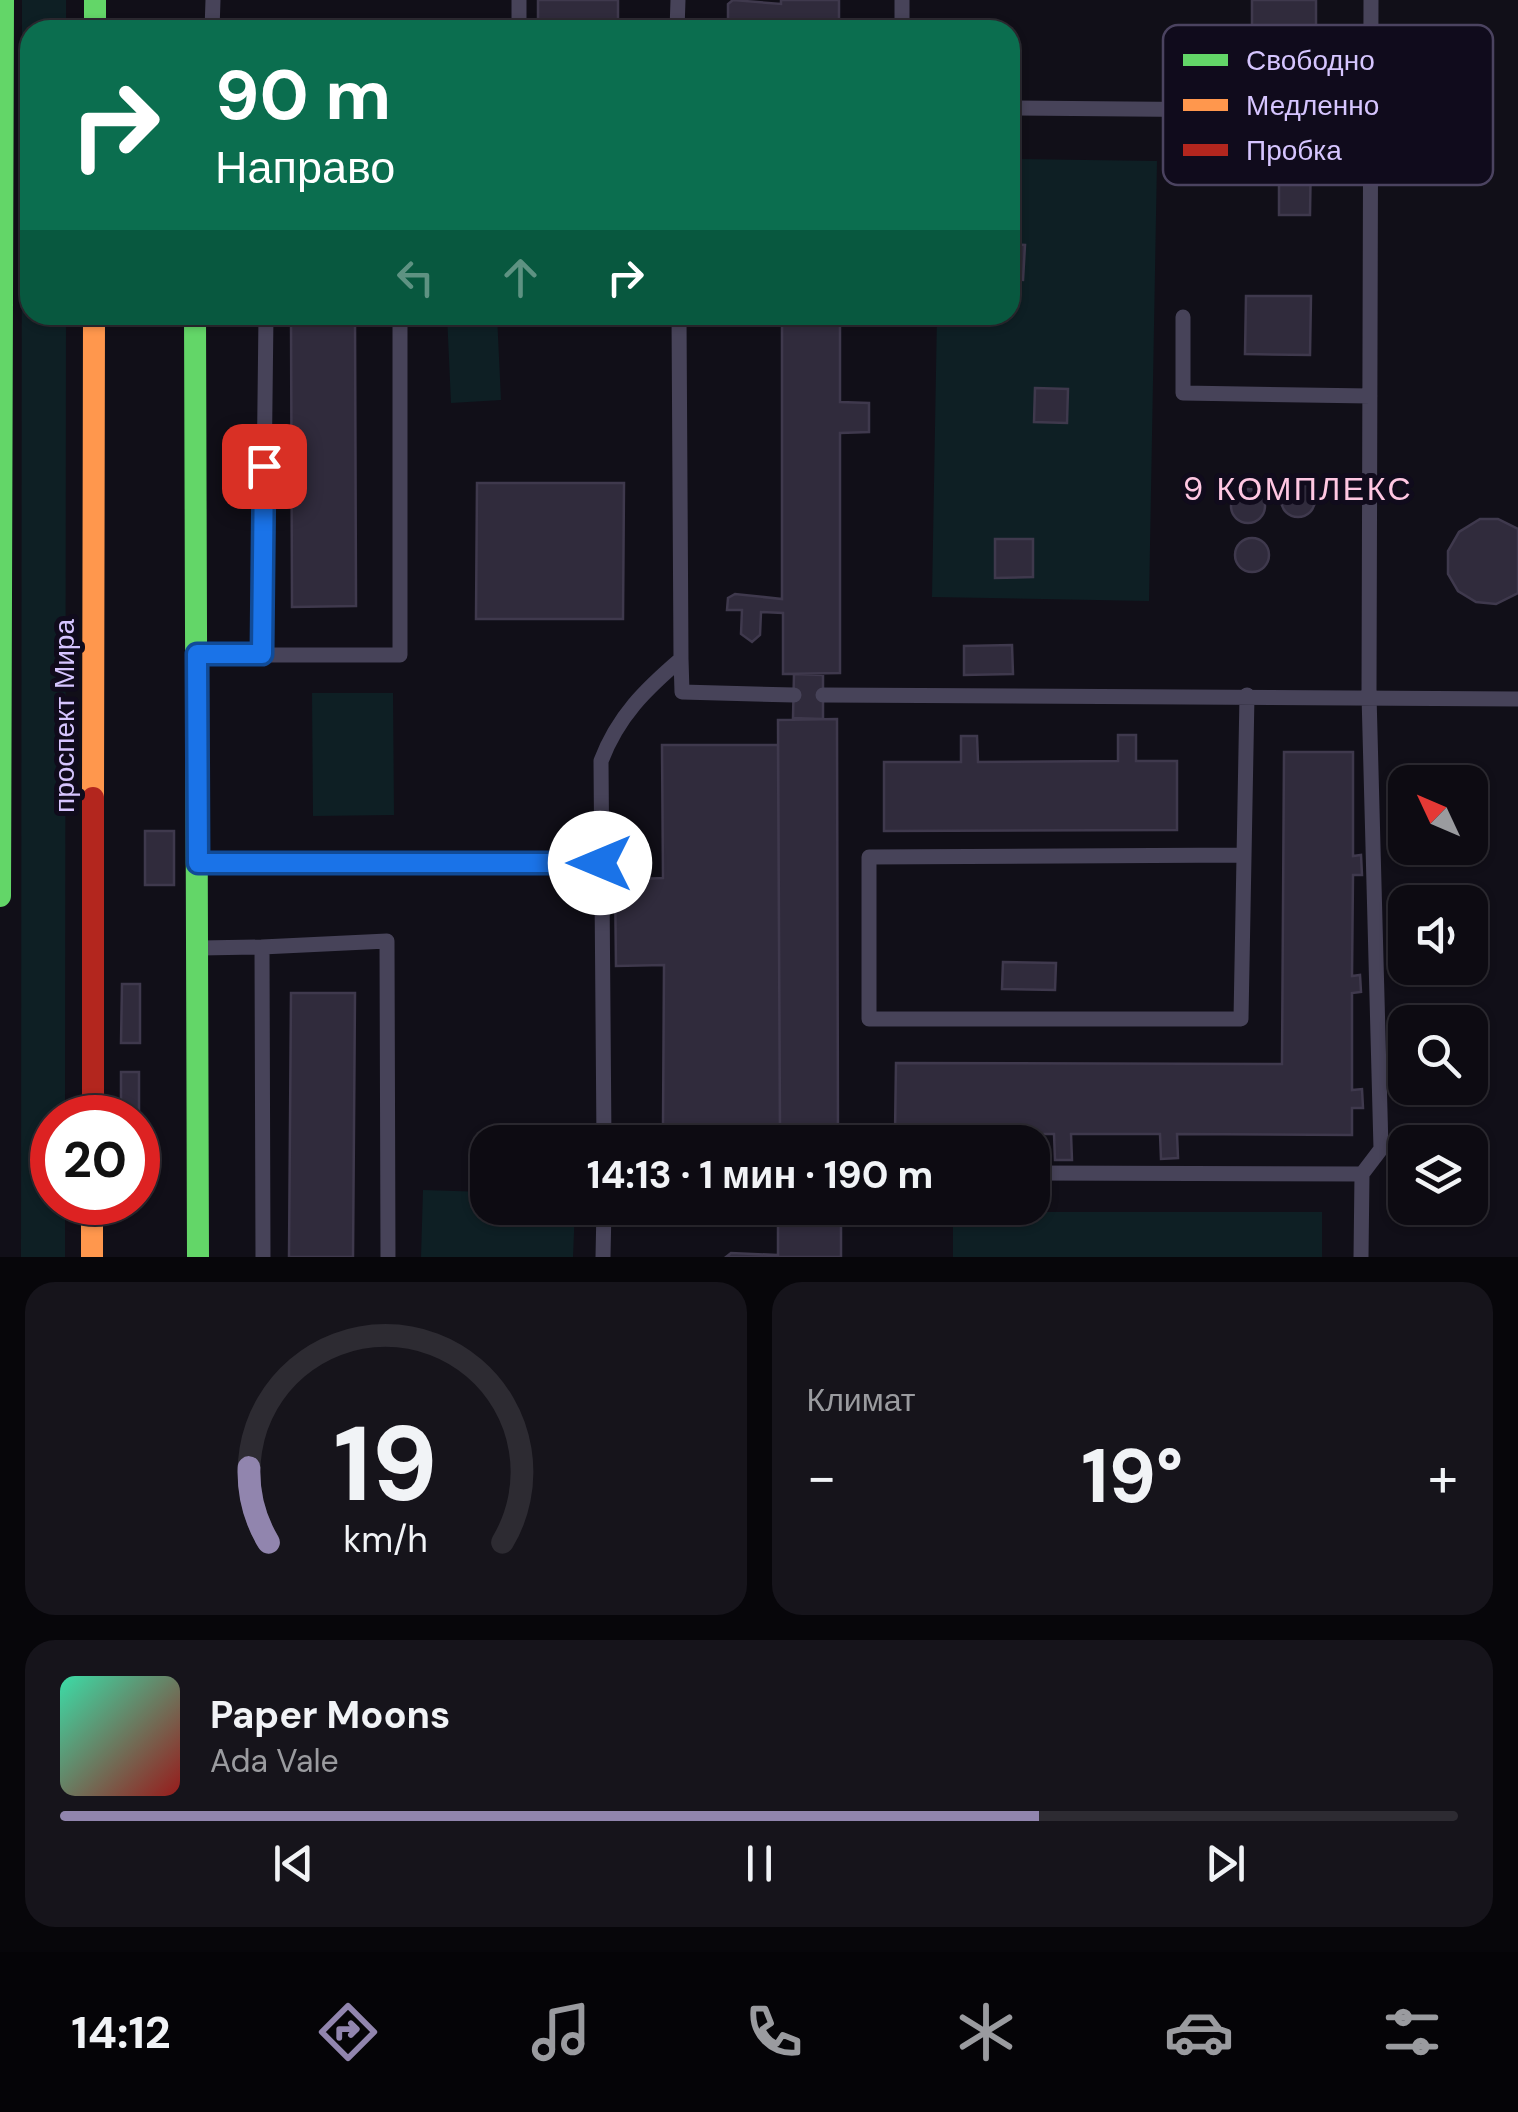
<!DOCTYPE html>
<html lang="ru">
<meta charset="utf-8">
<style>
:root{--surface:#0d0b12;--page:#16141b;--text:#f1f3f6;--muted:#9a9b9f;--line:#2d2b32;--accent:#9185ae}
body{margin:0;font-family:"DM Sans",sans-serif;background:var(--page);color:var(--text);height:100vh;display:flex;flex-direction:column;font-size:38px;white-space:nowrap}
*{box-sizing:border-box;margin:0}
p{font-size:32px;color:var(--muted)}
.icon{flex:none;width:55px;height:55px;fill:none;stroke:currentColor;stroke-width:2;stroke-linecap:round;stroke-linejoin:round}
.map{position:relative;height:1257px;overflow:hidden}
.panel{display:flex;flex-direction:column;gap:25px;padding:25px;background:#07060a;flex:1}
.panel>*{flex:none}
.top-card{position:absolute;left:20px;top:20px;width:1000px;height:305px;border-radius:30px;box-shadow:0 2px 8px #0004,0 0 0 2px var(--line);background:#0b6e4f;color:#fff;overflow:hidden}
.needle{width:65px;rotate:314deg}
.controls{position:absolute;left:1388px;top:765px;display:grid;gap:20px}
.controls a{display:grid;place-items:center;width:100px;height:100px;border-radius:20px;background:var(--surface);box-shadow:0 2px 8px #0004,0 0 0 2px var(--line);font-size:50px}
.speed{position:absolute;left:30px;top:1095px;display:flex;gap:20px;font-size:50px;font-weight:700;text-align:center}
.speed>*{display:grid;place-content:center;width:130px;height:130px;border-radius:50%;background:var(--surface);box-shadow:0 2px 8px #0004,0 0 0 2px var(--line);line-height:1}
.speed .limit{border:15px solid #d22;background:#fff;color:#111}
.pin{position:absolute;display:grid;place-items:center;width:85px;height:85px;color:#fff;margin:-42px;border-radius:20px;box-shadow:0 5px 15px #0006}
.me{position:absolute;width:110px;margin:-55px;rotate:270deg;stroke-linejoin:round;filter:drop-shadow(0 0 8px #0008)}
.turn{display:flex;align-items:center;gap:35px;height:210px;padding:0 30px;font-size:45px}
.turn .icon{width:130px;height:130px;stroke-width:2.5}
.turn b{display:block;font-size:70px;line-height:85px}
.lanes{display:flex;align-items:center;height:95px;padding:0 30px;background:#0003;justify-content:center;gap:50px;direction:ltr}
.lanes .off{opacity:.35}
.big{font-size:75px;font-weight:700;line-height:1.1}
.panel .tile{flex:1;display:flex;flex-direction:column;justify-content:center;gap:15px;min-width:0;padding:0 35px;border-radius:30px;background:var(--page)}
.panel .dial{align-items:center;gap:0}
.dial svg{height:260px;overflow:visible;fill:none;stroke:var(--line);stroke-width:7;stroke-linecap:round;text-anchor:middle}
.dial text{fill:var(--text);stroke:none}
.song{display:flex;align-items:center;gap:30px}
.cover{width:120px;height:120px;border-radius:15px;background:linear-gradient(135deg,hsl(160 70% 55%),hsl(0 70% 35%))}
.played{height:10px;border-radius:5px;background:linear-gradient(90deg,var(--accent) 70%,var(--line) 70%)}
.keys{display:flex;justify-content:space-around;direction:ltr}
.heat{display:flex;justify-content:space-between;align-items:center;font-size:55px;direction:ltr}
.panel .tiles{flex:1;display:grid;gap:25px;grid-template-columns:1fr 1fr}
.tile:last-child{grid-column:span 2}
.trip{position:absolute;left:470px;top:1125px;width:580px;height:100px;border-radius:30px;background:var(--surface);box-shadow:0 2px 8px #0004,0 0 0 2px var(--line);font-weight:700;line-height:100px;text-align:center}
.tab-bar{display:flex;height:160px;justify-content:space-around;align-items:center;background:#050407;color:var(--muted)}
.tab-bar .icon{width:70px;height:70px}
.tab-bar .current{color:var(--accent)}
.tab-bar b{font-size:45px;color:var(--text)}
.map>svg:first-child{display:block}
.green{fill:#0e1f24}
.building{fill:#302b3c;stroke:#3f394d;stroke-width:2.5}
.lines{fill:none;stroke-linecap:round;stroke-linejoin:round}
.lane{stroke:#474359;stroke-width:15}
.fast{stroke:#63d668;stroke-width:22}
.slow{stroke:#ff974d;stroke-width:22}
.jam{stroke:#b3261e;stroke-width:22}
.route-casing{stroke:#114b97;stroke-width:25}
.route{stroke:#1a73e8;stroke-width:18}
.labels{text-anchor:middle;stroke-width:10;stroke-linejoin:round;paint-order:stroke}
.street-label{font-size:28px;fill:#d6c5ff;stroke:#100b1c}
.quarter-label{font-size:32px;letter-spacing:2.5px;fill:#ffc7e2;stroke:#100b1c}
.key{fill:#100b1c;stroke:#4b4360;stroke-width:2.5}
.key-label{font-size:28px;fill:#d6c5ff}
</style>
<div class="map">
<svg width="1518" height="1257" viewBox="0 0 1518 1257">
<rect width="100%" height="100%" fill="#110f18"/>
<path class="green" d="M 22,0 L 66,0 L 66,30 L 30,30 L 30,315 L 66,315 L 65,1117 L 52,1118 L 52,1202 L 65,1203 L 65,1257 L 21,1257 Z
M 1010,159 L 1157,161 L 1149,601 L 932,597 L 937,315 L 1010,315 Z
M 447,315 L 497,315 L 501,400 L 451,403 Z
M 312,693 L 393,693 L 394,815 L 313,816 Z
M 423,1190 L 487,1192 L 488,1208 L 575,1208 L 573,1257 L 421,1257 Z
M 953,1212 L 1322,1212 L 1322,1257 L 953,1257 Z"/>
<path class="building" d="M 538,0 L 618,0 L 618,30 L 538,30 Z
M 733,0 L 781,4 L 781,0 L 839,0 L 839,30 L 781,30 L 781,22 L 759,21 L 759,30 L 741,30 L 741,20 L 728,20 L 728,4 Z
M 1252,0 L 1316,0 L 1316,50 L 1252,51 Z
M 1311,152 L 1310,215 L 1279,215 L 1279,153 Z
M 1010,244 L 1025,245 L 1023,280 L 1010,279 Z
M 1246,296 L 1311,296 L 1310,355 L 1245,354 Z
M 291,315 L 355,315 L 356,606 L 292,607 Z
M 782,315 L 840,315 L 840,402 L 869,403 L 869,432 L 840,433 L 840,673 L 783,674 L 783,613 L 761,612 L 760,635 L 752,642 L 741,634 L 742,610 L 727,610 L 728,598 L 735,594 L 782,599 Z
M 1035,388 L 1068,389 L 1067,423 L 1034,422 Z
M1281 500a17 17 0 1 1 34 0a17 17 0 1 1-34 0Z
M 477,483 L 624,483 L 623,619 L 476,619 Z
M1231 506a17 17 0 1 1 34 0a17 17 0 1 1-34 0Z
M 1480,519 L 1498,519 L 1518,529 L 1518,593 L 1496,604 L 1476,602 L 1458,591 L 1448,574 L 1448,551 L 1459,532 Z
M1235 555a17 17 0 1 1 34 0a17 17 0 1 1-34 0Z
M 995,539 L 1033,539 L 1033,577 L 995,578 Z
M 1012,645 L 1013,674 L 964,675 L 964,646 Z
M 794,674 L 823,675 L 823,719 L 793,718 Z
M 837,719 L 838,1142 L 780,1142 L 778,720 Z
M 1118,735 L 1136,735 L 1136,761 L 1177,761 L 1177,830 L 884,831 L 884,762 L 961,762 L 961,736 L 977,736 L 978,762 L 1118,761 Z
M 662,745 L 778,745 L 780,1125 L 663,1125 L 664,965 L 616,966 L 615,880 L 663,878 Z
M 1284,752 L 1353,752 L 1353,856 L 1361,855 L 1362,875 L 1353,875 L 1352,976 L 1360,975 L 1361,992 L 1352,993 L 1352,1090 L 1362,1089 L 1363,1108 L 1352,1108 L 1352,1135 L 1177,1134 L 1178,1158 L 1161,1159 L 1160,1134 L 1071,1134 L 1072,1160 L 1055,1160 L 1054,1134 L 950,1134 L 950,1142 L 934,1142 L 934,1134 L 895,1134 L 896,1063 L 1282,1064 Z
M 145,831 L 174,831 L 174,885 L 145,885 Z
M 1003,962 L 1056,963 L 1055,990 L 1002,989 Z
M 122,984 L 140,984 L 140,1043 L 121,1043 Z
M 291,993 L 355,993 L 353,1257 L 289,1257 Z
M 121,1072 L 139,1072 L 139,1132 L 138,1118 L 121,1118 Z
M 778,1208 L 841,1208 L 841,1257 L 726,1257 L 731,1253 L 778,1255 Z"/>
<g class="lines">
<path class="lane" d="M 519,0 L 519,30
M 902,0 L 902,30
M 212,30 L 213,0
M 677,30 L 678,0
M 1010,108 L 1372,111
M 1183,317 L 1183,393 L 1370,396
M 201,654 L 262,655 L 266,315
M 262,655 L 400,655 L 400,315
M 681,659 L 682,692 L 794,695
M 823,695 L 1518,699
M 1244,855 L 869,857 L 869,1019 L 1241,1019 L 1247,695
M 198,863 L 599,863
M 201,948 L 262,947
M 604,1142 L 601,761 C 618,716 646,689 681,659 L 679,315
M 1032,1173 L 1362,1174
M 263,1257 L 262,947 L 387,941 L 388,1257
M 603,1257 L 604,1208
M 1361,1257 L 1362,1174 L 1381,1149 L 1369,695 L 1371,0"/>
<path class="fast" d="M 95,0 L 95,30
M 195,315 L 198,1257
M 0,896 L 3,0"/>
<path class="slow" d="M 93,798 L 94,315
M 92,1202 L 92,1257"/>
<path class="jam" d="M 93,1118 L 93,798"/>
</g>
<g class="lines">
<defs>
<path id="route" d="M 264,466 L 262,654 L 197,654 L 198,863 L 600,863"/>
</defs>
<use href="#route" class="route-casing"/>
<use href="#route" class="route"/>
</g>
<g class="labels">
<g class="street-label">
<text transform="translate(64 716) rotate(-90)" y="10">проспект Мира</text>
</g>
<g class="quarter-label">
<text x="1298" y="500">9 КОМПЛЕКС</text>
</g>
</g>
<rect x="1163" y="25" width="330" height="160" rx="15" class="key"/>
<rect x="1183" y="54" width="45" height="12" fill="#63d668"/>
<rect x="1183" y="99" width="45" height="12" fill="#ff974d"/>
<rect x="1183" y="144" width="45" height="12" fill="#b3261e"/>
<g class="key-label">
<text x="1246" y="70">Свободно</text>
<text x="1246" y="115">Медленно</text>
<text x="1246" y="160">Пробка</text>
</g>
</svg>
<div class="controls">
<a><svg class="needle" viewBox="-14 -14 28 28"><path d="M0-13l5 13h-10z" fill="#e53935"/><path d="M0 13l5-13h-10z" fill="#9a9b9f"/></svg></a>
<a><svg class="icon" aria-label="sound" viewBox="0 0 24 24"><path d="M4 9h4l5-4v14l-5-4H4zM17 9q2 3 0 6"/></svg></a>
<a><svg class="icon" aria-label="search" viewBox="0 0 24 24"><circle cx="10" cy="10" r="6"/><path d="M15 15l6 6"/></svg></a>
<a><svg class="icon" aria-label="layers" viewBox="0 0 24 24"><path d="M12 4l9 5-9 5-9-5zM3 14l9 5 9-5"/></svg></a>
</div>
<div class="speed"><div class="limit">20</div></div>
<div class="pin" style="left:264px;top:466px;background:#d93025"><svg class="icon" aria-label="arrive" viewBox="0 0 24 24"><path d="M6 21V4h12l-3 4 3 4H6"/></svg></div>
<svg class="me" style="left:600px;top:863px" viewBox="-20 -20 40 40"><circle r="19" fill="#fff"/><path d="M0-13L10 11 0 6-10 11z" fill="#1a73e8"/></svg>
<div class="trip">14:13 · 1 мин · 190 m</div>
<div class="top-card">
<div class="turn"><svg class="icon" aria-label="right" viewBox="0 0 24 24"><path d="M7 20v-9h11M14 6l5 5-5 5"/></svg><div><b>90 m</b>Направо</div></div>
<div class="lanes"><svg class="icon off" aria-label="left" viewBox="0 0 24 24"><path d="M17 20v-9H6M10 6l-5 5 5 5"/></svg><svg class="icon off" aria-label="ahead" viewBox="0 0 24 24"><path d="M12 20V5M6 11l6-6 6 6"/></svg><svg class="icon" aria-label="right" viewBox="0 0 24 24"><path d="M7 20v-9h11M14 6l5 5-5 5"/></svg></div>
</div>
</div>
<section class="panel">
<div class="tiles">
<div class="tile dial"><svg viewBox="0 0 100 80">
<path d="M14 69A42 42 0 1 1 86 69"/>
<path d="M14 69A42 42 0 0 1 8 46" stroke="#9185ae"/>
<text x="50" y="56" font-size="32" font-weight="700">19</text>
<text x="50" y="72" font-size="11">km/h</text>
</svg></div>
<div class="tile"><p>Климат</p>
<div class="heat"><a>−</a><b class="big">19°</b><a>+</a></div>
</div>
<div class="tile">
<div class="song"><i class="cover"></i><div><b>Paper Moons</b><p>Ada Vale</p></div></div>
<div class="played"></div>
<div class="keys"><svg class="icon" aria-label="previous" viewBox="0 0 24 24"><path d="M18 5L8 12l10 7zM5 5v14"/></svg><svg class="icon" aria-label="pause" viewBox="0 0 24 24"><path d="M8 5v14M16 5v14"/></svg><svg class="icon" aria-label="next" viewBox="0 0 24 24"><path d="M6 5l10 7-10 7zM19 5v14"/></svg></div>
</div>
</div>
</section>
<nav class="tab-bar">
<b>14:12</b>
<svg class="icon current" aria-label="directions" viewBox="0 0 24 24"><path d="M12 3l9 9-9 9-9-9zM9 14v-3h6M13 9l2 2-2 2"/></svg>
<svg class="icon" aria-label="music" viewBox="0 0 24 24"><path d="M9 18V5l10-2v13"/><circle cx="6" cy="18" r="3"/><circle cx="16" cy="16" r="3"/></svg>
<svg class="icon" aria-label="phone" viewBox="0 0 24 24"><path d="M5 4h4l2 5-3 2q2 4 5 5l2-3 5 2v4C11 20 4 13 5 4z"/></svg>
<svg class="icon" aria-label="climate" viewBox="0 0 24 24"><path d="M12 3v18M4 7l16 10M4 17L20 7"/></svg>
<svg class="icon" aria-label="car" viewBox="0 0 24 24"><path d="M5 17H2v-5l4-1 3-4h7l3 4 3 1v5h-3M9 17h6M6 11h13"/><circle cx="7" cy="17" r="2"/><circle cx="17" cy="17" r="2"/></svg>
<svg class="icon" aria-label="filters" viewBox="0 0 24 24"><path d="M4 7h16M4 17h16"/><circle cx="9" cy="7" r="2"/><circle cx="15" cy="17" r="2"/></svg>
</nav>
